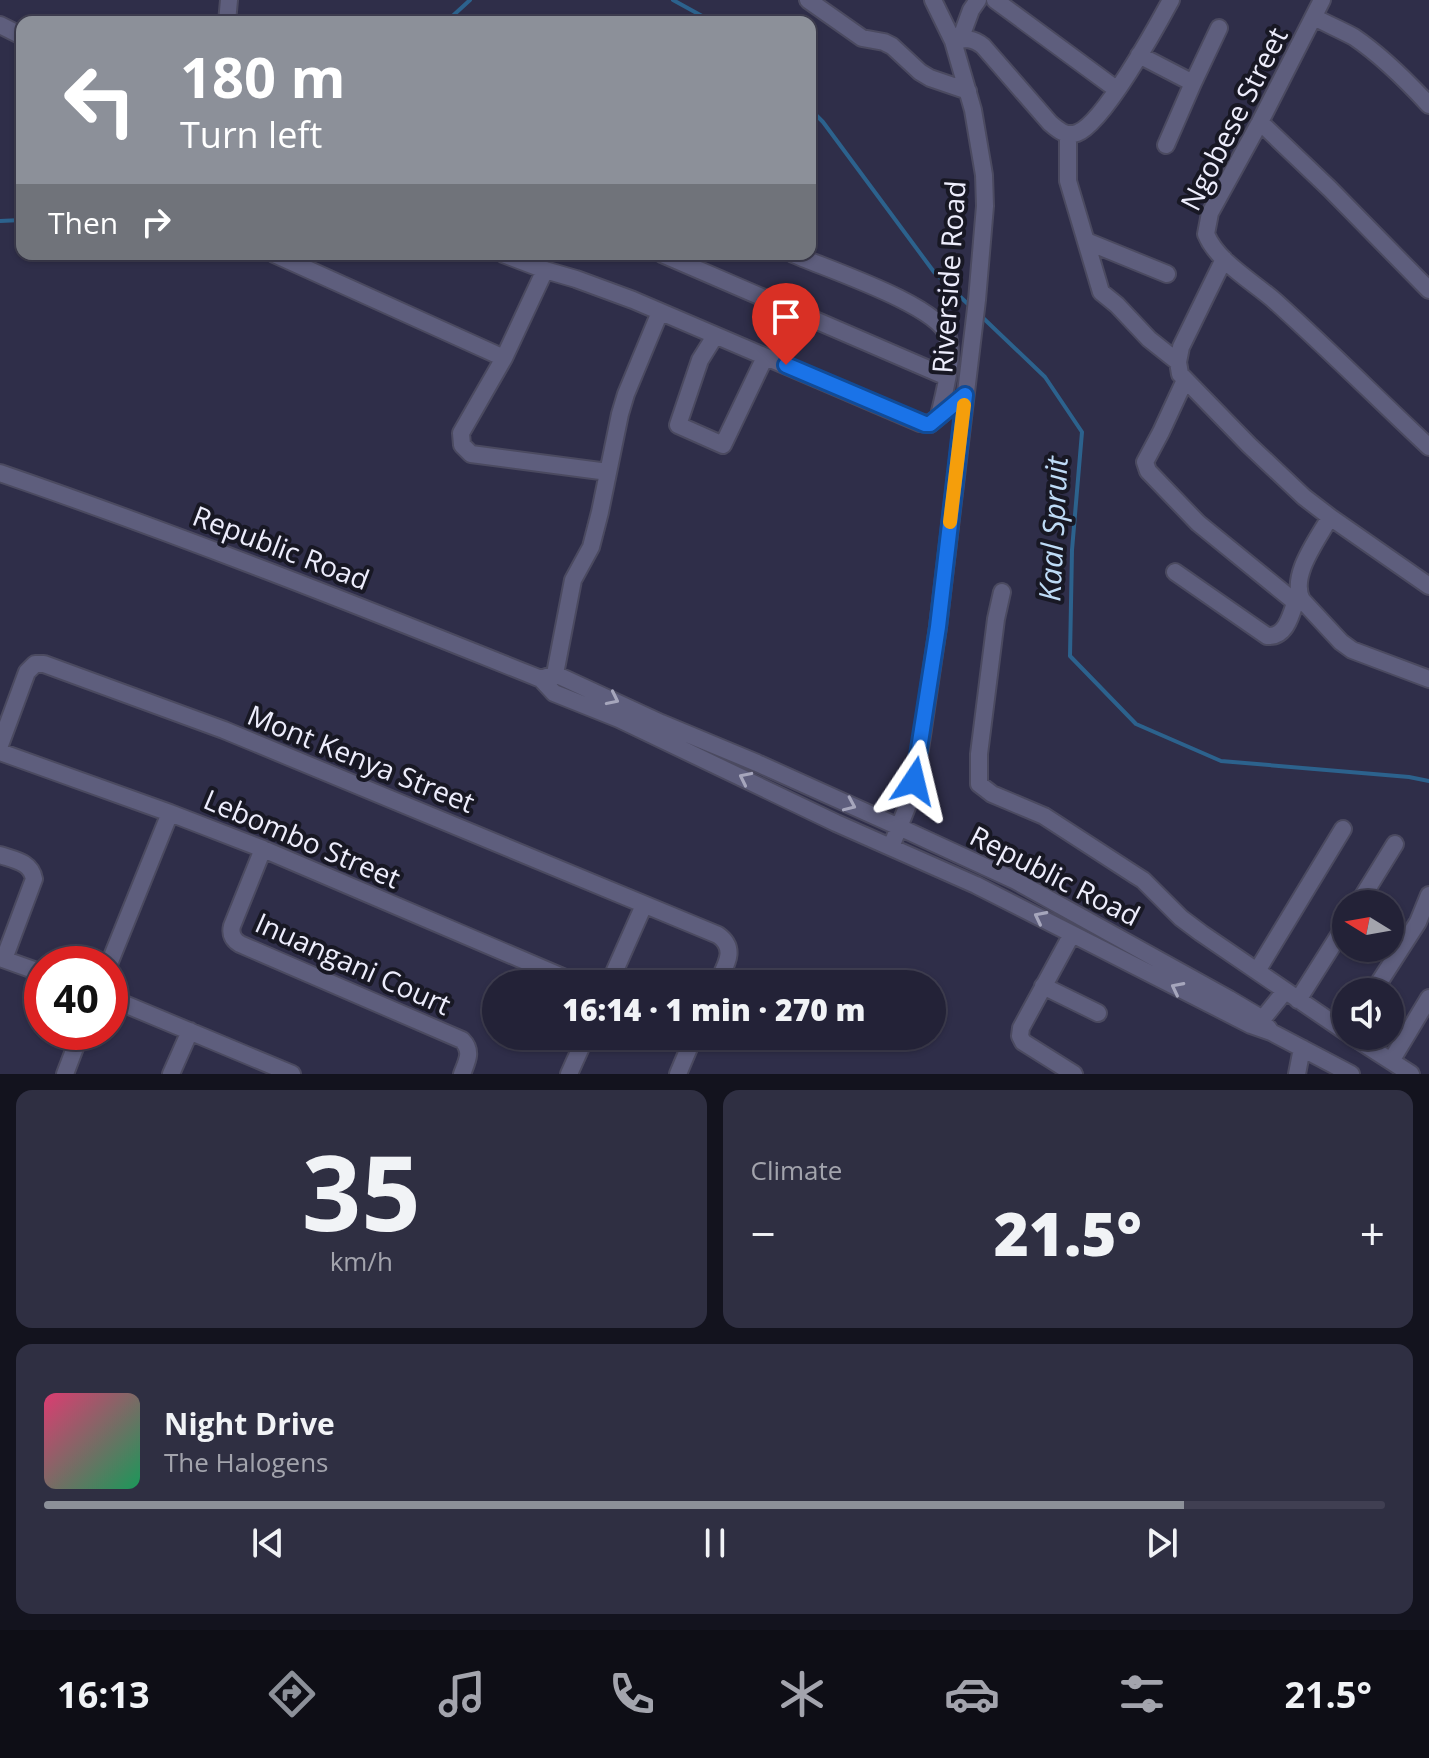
<!DOCTYPE html>
<meta charset="utf-8">
<style>
:root{--surface:#232237;--page:#2f2f42;--text:#f1f3f6;--muted:#a3a4ad;--line:#403f52;--accent:#8c9099}
body{margin:0;font-family:"Open Sans",sans-serif;background:var(--page);color:var(--text);height:100vh;display:flex;flex-direction:column;font-size:30px;white-space:nowrap}
*{box-sizing:border-box;margin:0}
p{font-size:26px;color:var(--muted)}
.icon{flex:none;width:44px;height:44px;fill:none;stroke:currentColor;stroke-width:2;stroke-linecap:round;stroke-linejoin:round}
.map{position:relative;height:1074px;overflow:hidden}
.sheet{display:flex;flex-direction:column;gap:16px;padding:16px;background:#13131e;flex:1}
.sheet>*{flex:none}
.guide{position:absolute;left:16px;top:16px;width:800px;height:244px;border-radius:16px;box-shadow:0 2px 6px #0004,0 0 0 2px var(--line);background:#8c9099;color:#fff;overflow:hidden}
.needle{width:52px;rotate:281deg}
.controls{position:absolute;left:1332px;top:890px;display:grid;gap:16px}
.controls a{display:grid;place-items:center;width:72px;height:72px;border-radius:50%;background:var(--surface);box-shadow:0 2px 6px #0004,0 0 0 2px var(--line);font-size:40px}
.speed{position:absolute;left:24px;top:946px;display:flex;gap:16px;font-size:40px;font-weight:700;text-align:center}
.speed>*{display:grid;place-content:center;width:104px;height:104px;border-radius:50%;background:var(--surface);box-shadow:0 2px 6px #0004,0 0 0 2px var(--line);line-height:1}
.speed .limit{border:12px solid #d22;background:#fff;color:#111}
.pin{position:absolute;display:grid;place-items:center;width:68px;height:68px;color:#fff;margin:-82px -34px;border-radius:50% 50% 50% 0;rotate:-45deg;box-shadow:0 0 8px #0007}
.pin .icon{rotate:45deg}
.me{position:absolute;width:88px;margin:-44px;rotate:10deg;stroke-linejoin:round;filter:drop-shadow(0 0 6px #0008)}
.turn{display:flex;align-items:center;gap:28px;height:168px;padding:0 32px;font-size:36px}
.turn .icon{width:104px;height:104px;stroke-width:2.5}
.turn b{display:block;font-size:56px;line-height:68px}
.then{display:flex;align-items:center;height:76px;padding:0 32px;background:#0003;gap:16px;font-size:30px}
.big{font-size:60px;font-weight:800;line-height:1.1}
.sheet .widget{flex:1;display:flex;flex-direction:column;justify-content:center;gap:12px;min-width:0;padding:0 28px;border-radius:16px;background:var(--page)}
.sheet .dial{align-items:center;gap:0}
.dial b{font-size:104px;line-height:1}
.song{display:flex;align-items:center;gap:24px}
.cover{width:96px;height:96px;border-radius:12px;background:linear-gradient(135deg,hsl(340 70% 55%),hsl(150 70% 35%))}
.played{height:8px;border-radius:4px;background:linear-gradient(90deg,var(--accent) 85%,var(--line) 85%)}
.keys{display:flex;justify-content:space-around;direction:ltr}
.heat{display:flex;justify-content:space-between;align-items:center;font-size:44px;direction:ltr}
.sheet .tiles{flex:1;display:grid;gap:16px;grid-template-columns:1fr 1fr}
.widget:last-child{grid-column:span 2}
.trip{position:absolute;left:482px;top:970px;width:464px;height:80px;border-radius:40px;background:var(--surface);box-shadow:0 2px 6px #0004,0 0 0 2px var(--line);font-weight:800;line-height:80px;text-align:center}
.menu{display:flex;height:128px;justify-content:space-around;align-items:center;background:#0e0e16;color:var(--muted)}
.menu .icon{width:56px;height:56px}
.menu .current{color:var(--accent)}
.menu b{font-size:36px;color:var(--text)}
.map>svg:first-child{display:block}
.lines{fill:none;stroke-linecap:round;stroke-linejoin:round}
.stream{stroke:#2c628d;stroke-width:4}
.minor-casing{stroke:#4b4a60;stroke-width:20}
.minor{stroke:#5e5e7d;stroke-width:16}
.oneway{stroke:#a6a6bc}
.route-casing{stroke:#114b97;stroke-width:20}
.route{stroke:#1a73e8;stroke-width:14}
.slow{stroke:#f59e0b;stroke-width:14}
.labels{text-anchor:middle;stroke-width:8;stroke-linejoin:round;paint-order:stroke}
.street-label{font-size:28px;fill:#ededfc;stroke:#181824}
.water-label{font-size:30px;font-style:italic;fill:#bedbf6;stroke:#181824}
</style>
<div class="map">
<svg width="1429" height="1074" viewBox="0 0 1429 1074">
<rect width="100%" height="100%" fill="#2f2e49"/>
<g class="lines">
<path class="stream" d="M 673,0 L 713,22
M 446,22 L 470,0
M 810,109 L 823,122 L 934,272 L 970,306
M 0,221 L 22,220
M 980,315 L 1045,377 L 1082,432 L 1072,550 L 1070,656 L 1136,724 L 1221,761 L 1409,777 L 1429,781"/>
<defs>
<path id="minor" d="M 808,0 L 862,38 L 884,42 L 892,46 L 920,72 L 930,78 L 968,91
M 995,0 L 1116,89
M 1322,0 L 1260,122 L 1210,213 L 1206,234 C 1217,262 1254,282 1276,302 C 1328,349 1378,399 1429,447
M 1314,17 C 1327,24 1341,30 1354,37 C 1382,56 1406,80 1429,105
M 227,22 L 229,0
M 0,25 L 22,36
M 960,40 L 971,10 L 978,0
M 953,41 C 965,38 973,38 983,46 L 1050,123 C 1058,130 1066,137 1077,133 C 1103,124 1157,26 1171,0
M 1139,55 L 1193,83 L 1166,145
M 1193,83 L 1219,28
M 1260,122 L 1330,189 L 1429,290
M 1068,134 L 1068,181 L 1101,292 L 1117,305 L 1149,339 L 1178,362
M 1086,241 L 1167,274
M 274,254 L 504,358 L 461,433 L 462,445 L 471,454 L 608,472
M 503,254 L 545,270 L 576,279 L 633,300 L 920,423 L 930,424 L 965,395
M 662,254 L 947,377
M 793,254 C 824,268 939,305 948,337 C 954,359 944,394 939,416
M 1224,259 L 1181,347 L 1178,362 L 1180,374 L 1249,445 L 1304,497 L 1330,517 L 1429,586
M 715,336 L 700,360 L 678,425 L 723,445 L 765,357
M 504,358 L 545,270
M 1185,380 L 1161,432 L 1145,462 L 1148,471 L 1198,523 L 1295,602
M 0,473 C 183,536 362,607 541,679 L 554,693 L 619,719 L 836,823 L 976,885 L 1251,1025 L 1271,1032 L 1351,1074
M 1330,517 C 1318,539 1289,576 1302,600 L 1341,642 L 1352,650 L 1429,679
M 1175,572 L 1267,636 C 1288,638 1292,610 1298,594
M 1002,592 L 996,619 L 979,754 L 979,784 L 992,794 L 1044,816 L 1135,875 L 1143,880 L 1181,918 L 1201,933 L 1346,1032
M 555,674 L 573,580 L 591,547 L 600,512 L 620,414 L 626,394 L 660,312
M 541,679 L 555,674 L 661,723 L 757,763 L 899,827 L 1016,881 L 1229,999 L 1256,1015 L 1269,1029
M 0,745 L 27,672 L 35,664 L 44,664 L 224,730 L 718,935 C 738,949 725,966 717,984
M 0,752 L 170,813 L 263,849 L 579,984
M 891,847 L 907,807 L 920,749 L 938,627 L 977,300 L 985,206 L 984,175 L 973,110 L 953,41 L 933,0
M 263,849 L 232,926 C 230,934 233,940 240,944 L 462,1040 C 473,1051 467,1061 462,1074
M 0,855 C 15,860 31,862 34,879 L 4,959
M 1358,904 L 1395,844
M 1072,934 L 1021,1028 L 1020,1036 L 1023,1042 L 1074,1074
M 0,958 L 42,973
M 109,964 L 170,813
M 1257,971 L 1343,829
M 609,984 L 644,905
M 1043,986 L 1098,1013
M 1373,992 L 1418,922 L 1429,895
M 110,998 L 292,1074
M 1298,1000 L 1346,924
M 1261,1021 L 1285,991
M 1352,1036 L 1411,1074
M 1391,1061 L 1429,998
M 65,1074 L 81,1032
M 171,1074 L 190,1031
M 569,1074 L 586,1036
M 678,1074 L 694,1036
M 1297,1074 L 1302,1048"/>
</defs>
<use href="#minor" class="minor-casing"/>
<use href="#minor" class="minor"/>
</g>
<defs><path id="oneway-chevron" d="M-2-3.5L2.5 0L-2 3.5" fill="none" stroke-width="1.6" stroke-linecap="round" stroke-linejoin="round" transform="scale(2)"/></defs>
<g class="oneway">
<use href="#oneway-chevron" transform="translate(613 699) rotate(26)"/>
<use href="#oneway-chevron" transform="translate(745 778) rotate(-154)"/>
<use href="#oneway-chevron" transform="translate(850 805) rotate(24)"/>
<use href="#oneway-chevron" transform="translate(1040 917) rotate(-153)"/>
<use href="#oneway-chevron" transform="translate(1177 988) rotate(-153)"/>
</g>
<g class="lines">
<defs>
<path id="route" d="M 786,365 L 925,424 L 930,424 L 965,395 L 938,627 L 914,781"/>
</defs>
<use href="#route" class="route-casing"/>
<use href="#route" class="route"/>
<path class="slow" d="M 950,522 L 964,405"/>
</g>
<g class="labels">
<g class="street-label">
<text transform="translate(1234 119) rotate(-63)" y="10">Ngobese Street</text>
<text transform="translate(949 277) rotate(-86)" y="10">Riverside Road</text>
<text transform="translate(281 548) rotate(21)" y="10">Republic Road</text>
<text transform="translate(361 759) rotate(22)" y="10">Mont Kenya Street</text>
<text transform="translate(302 839) rotate(23)" y="10">Lebombo Street</text>
<text transform="translate(1055 876) rotate(27)" y="10">Republic Road</text>
<text transform="translate(353 964) rotate(24)" y="10">Inuangani Court</text>
</g>
<g class="water-label">
<text transform="translate(1054 529) rotate(-87)" y="10">Kaal Spruit</text>
</g>
</g>
</svg>
<div class="controls">
<a><svg class="needle" viewBox="-14 -14 28 28"><path d="M0-13l5 13h-10z" fill="#e53935"/><path d="M0 13l5-13h-10z" fill="#a3a4ad"/></svg></a>
<a><svg class="icon" aria-label="sound" viewBox="0 0 24 24"><path d="M4 9h4l5-4v14l-5-4H4zM17 9q2 3 0 6"/></svg></a>
</div>
<div class="speed"><div class="limit">40</div></div>
<div class="pin" style="left:786px;top:365px;background:#d93025"><svg class="icon" aria-label="arrive" viewBox="0 0 24 24"><path d="M6 21V4h12l-3 4 3 4H6"/></svg></div>
<svg class="me" style="left:914px;top:781px" viewBox="-20 -20 40 40"><path d="M0-17L14 15 0 8-14 15z" fill="#1a73e8" stroke="#fff" stroke-width="4"/></svg>
<div class="trip">16:14 · 1 min · 270 m</div>
<div class="guide">
<div class="turn"><svg class="icon" aria-label="left" viewBox="0 0 24 24"><path d="M17 20v-9H6M10 6l-5 5 5 5"/></svg><div><b>180 m</b>Turn left</div></div>
<div class="then">Then<svg class="icon" aria-label="right" viewBox="0 0 24 24"><path d="M7 20v-9h11M14 6l5 5-5 5"/></svg></div>
</div>
</div>
<section class="sheet">
<div class="tiles">
<div class="widget dial"><b>35</b><p>km/h</p></div>
<div class="widget"><p>Climate</p>
<div class="heat"><a>−</a><b class="big">21.5°</b><a>+</a></div>
</div>
<div class="widget">
<div class="song"><i class="cover"></i><div><b>Night Drive</b><p>The Halogens</p></div></div>
<div class="played"></div>
<div class="keys"><svg class="icon" aria-label="previous" viewBox="0 0 24 24"><path d="M18 5L8 12l10 7zM5 5v14"/></svg><svg class="icon" aria-label="pause" viewBox="0 0 24 24"><path d="M8 5v14M16 5v14"/></svg><svg class="icon" aria-label="next" viewBox="0 0 24 24"><path d="M6 5l10 7-10 7zM19 5v14"/></svg></div>
</div>
</div>
</section>
<nav class="menu">
<b>16:13</b>
<svg class="icon current" aria-label="directions" viewBox="0 0 24 24"><path d="M12 3l9 9-9 9-9-9zM9 14v-3h6M13 9l2 2-2 2"/></svg>
<svg class="icon" aria-label="music" viewBox="0 0 24 24"><path d="M9 18V5l10-2v13"/><circle cx="6" cy="18" r="3"/><circle cx="16" cy="16" r="3"/></svg>
<svg class="icon" aria-label="phone" viewBox="0 0 24 24"><path d="M5 4h4l2 5-3 2q2 4 5 5l2-3 5 2v4C11 20 4 13 5 4z"/></svg>
<svg class="icon" aria-label="climate" viewBox="0 0 24 24"><path d="M12 3v18M4 7l16 10M4 17L20 7"/></svg>
<svg class="icon" aria-label="car" viewBox="0 0 24 24"><path d="M5 17H2v-5l4-1 3-4h7l3 4 3 1v5h-3M9 17h6M6 11h13"/><circle cx="7" cy="17" r="2"/><circle cx="17" cy="17" r="2"/></svg>
<svg class="icon" aria-label="filters" viewBox="0 0 24 24"><path d="M4 7h16M4 17h16"/><circle cx="9" cy="7" r="2"/><circle cx="15" cy="17" r="2"/></svg>
<b>21.5°</b>
</nav>
